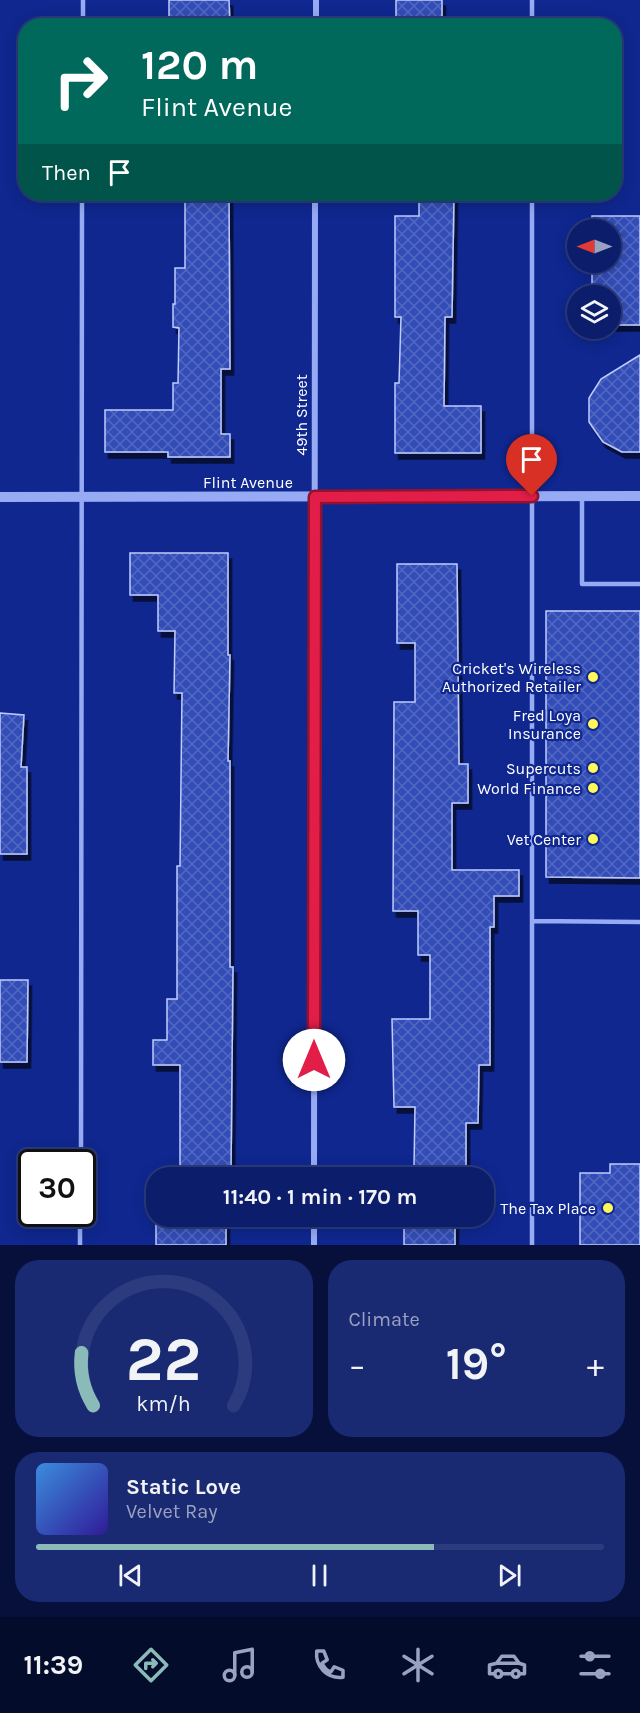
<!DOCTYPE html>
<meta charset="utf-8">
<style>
:root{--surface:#0b1d6b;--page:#192a73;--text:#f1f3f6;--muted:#9aa2c1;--line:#2b3b7e;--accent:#8bbbb9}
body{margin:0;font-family:Karla,sans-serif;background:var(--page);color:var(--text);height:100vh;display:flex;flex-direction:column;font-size:22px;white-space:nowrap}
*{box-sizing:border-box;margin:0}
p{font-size:20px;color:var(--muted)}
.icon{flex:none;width:33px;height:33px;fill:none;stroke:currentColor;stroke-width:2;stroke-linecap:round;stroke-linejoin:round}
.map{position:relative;height:1245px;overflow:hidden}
.sheet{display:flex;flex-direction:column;gap:15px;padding:15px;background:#06103b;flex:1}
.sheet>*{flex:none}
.hud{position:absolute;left:18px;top:18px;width:604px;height:183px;border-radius:24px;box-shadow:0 3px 15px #0003,0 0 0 2px var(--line);background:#00695c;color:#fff;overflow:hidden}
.needle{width:39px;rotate:270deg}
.controls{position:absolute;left:567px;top:219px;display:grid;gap:12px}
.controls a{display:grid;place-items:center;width:54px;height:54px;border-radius:50%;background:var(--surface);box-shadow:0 3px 15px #0003,0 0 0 2px var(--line);font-size:30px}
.speed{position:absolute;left:18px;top:1149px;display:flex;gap:12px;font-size:30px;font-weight:700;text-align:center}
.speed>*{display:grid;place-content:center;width:78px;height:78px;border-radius:50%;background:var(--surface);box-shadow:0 3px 15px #0003,0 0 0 2px var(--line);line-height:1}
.speed .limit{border:3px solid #111;border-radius:9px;background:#fff;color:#111}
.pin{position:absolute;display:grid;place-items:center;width:51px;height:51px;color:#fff;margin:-62px -26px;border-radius:50% 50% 50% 0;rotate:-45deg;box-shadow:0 0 6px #0007}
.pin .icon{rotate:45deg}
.me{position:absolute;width:66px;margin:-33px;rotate:0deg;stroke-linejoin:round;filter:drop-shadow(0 0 4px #0008)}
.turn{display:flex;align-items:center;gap:21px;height:126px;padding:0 24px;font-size:27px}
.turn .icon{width:78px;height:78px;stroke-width:2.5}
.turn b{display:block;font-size:42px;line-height:51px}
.then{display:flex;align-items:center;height:57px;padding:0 24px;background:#0003;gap:12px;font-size:22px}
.big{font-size:45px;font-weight:700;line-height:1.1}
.sheet .card{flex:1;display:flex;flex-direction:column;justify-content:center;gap:9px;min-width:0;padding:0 21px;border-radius:24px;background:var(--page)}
.sheet .dial{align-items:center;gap:0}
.dial svg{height:156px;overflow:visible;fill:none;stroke:var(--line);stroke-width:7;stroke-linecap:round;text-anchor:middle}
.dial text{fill:var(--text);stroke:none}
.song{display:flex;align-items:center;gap:18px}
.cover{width:72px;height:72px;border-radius:9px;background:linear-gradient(135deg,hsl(210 70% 55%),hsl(250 70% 35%))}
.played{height:6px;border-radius:3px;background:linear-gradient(90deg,var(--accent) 70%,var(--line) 70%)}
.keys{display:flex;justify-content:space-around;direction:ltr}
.heat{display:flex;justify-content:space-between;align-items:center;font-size:33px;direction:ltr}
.sheet .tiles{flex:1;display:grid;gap:15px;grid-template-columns:1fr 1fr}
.card:last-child{grid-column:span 2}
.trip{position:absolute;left:146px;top:1167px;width:348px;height:60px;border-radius:24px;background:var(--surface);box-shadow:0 3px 15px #0003,0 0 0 2px var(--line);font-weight:700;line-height:60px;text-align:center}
.tab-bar{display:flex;height:96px;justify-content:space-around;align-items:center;background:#040c2b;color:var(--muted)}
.tab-bar .icon{width:42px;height:42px}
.tab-bar .current{color:var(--accent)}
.tab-bar b{font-size:27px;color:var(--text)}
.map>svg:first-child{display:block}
.building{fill:url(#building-cross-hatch);stroke:#bfccfe;stroke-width:1.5;filter:url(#shadow)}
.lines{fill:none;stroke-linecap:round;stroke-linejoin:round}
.service{stroke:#97aaf4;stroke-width:4.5}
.minor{stroke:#97aaf4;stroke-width:6}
.tertiary{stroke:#97aaf4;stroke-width:10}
.route-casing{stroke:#92132f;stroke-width:15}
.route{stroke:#e11d48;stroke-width:10}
.poi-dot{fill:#fff85a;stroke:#0f278f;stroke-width:2}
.labels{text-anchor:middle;stroke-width:4.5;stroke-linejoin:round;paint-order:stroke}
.street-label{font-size:16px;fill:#fff;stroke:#0f278f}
.poi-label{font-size:16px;fill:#fff;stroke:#0f278f;text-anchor:end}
</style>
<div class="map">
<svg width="640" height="1245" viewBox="0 0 640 1245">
<defs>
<pattern id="building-cross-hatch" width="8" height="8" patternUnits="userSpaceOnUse" patternTransform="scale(1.5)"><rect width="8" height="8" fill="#334db7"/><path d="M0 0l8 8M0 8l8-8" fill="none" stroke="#5268c2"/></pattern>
<filter id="shadow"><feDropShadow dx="3.5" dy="6" stdDeviation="0" flood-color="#0009"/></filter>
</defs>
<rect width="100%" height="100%" fill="#0f278f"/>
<path class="building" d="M 169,0 L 229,0 L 230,26 L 169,26 Z
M 396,0 L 442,0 L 442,26 L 396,26 Z
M 185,194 L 229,194 L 230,369 L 221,369 L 221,434 L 230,434 L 230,457 L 168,457 L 168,452 L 105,452 L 105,410 L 173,410 L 173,383 L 178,383 L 179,328 L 173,327 L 173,304 L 175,304 L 175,268 L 185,268 Z
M 419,194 L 454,194 L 452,317 L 445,317 L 444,406 L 481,406 L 481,453 L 395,453 L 395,383 L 399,383 L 401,317 L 395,317 L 395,216 L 419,216 Z
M 592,216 L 640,216 L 640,325 L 610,325 L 610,296 L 592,296 L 592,262 L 610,262 L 610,230 L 592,230 Z
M 640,355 L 640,452 L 622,452 L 603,442 L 589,422 L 589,398 L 601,379 Z
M 130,553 L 228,553 L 228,655 L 230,655 L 228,761 L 230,761 L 230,967 L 233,967 L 231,1170 L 180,1170 L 180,1065 L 153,1065 L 153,1040 L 167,1040 L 167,999 L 177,999 L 177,866 L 180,866 L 182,693 L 174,693 L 175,631 L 158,631 L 158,595 L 130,595 Z
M 397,564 L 457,564 L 459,764 L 468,764 L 468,803 L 452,803 L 452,870 L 519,870 L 519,896 L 494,896 L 494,927 L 490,927 L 490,1065 L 479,1065 L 478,1123 L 466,1123 L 466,1168 L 414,1167 L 415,1107 L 394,1107 L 392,1019 L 430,1019 L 430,955 L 418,955 L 418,911 L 393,911 L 394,702 L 415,702 L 415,643 L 397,643 Z
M 546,611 L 640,611 L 640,878 L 546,877 Z
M 0,713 L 24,715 L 21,767 L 27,767 L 27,854 L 0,854 Z
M 0,980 L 28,980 L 27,1062 L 0,1062 Z
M 610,1164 L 640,1164 L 640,1245 L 580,1245 L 580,1173 L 610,1173 Z
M 156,1216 L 226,1216 L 226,1245 L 156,1245 Z
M 404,1216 L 455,1216 L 455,1245 L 404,1245 Z"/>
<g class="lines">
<path class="service" d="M 532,0 L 532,26
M 83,26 L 83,0
M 532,194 L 532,1245
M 582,497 L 582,584 L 640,584
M 532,921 L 640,922
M 81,1162 L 82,194
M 80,1245 L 80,1214"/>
<path class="minor" d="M 316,26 L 316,0
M 314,1178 L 315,194
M 314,1245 L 314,1216"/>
<path class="tertiary" d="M 0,497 L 640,496"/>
</g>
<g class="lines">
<defs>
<path id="route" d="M 314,1060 L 315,497 L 532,496"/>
</defs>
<use href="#route" class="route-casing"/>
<use href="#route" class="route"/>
</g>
<g class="poi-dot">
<circle cx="593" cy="677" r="6"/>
<circle cx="593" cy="724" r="6"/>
<circle cx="593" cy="768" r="6"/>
<circle cx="593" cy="788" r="6"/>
<circle cx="593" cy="839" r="6"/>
<circle cx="608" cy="1208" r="6"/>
</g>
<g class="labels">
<g class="street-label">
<text transform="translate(301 415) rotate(-90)" y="6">49th Street</text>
<text x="248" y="488">Flint Avenue</text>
</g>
<g class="poi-label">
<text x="581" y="674">Cricket's Wireless<tspan x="581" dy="18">Authorized Retailer</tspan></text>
<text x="581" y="721">Fred Loya<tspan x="581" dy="18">Insurance</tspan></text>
<text x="581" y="774">Supercuts</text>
<text x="581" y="794">World Finance</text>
<text x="581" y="845">Vet Center</text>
<text x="596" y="1214">The Tax Place</text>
</g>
</g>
</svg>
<div class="controls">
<a><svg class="needle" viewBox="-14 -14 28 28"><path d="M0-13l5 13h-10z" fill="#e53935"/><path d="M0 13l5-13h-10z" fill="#9aa2c1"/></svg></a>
<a><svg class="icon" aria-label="layers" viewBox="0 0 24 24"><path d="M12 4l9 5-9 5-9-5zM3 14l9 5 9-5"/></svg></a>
</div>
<div class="speed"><div class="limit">30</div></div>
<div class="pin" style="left:532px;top:496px;background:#d93025"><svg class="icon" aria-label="arrive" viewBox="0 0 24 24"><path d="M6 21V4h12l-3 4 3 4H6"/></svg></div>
<svg class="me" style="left:314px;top:1060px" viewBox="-20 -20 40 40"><circle r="19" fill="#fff"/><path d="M0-13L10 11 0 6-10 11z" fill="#e11d48"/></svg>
<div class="trip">11:40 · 1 min · 170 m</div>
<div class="hud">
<div class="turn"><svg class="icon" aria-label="right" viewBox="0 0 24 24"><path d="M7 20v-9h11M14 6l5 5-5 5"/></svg><div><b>120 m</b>Flint Avenue</div></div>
<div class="then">Then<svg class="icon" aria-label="arrive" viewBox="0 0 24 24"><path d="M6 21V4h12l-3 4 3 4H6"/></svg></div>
</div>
</div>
<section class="sheet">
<div class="tiles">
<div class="card dial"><svg viewBox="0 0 100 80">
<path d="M14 69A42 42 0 1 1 86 69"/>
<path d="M14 69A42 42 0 0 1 8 42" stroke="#8bbbb9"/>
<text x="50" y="56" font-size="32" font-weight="700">22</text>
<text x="50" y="72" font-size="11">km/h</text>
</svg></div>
<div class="card"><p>Climate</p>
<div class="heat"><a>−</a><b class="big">19°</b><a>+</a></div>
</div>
<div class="card">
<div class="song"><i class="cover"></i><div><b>Static Love</b><p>Velvet Ray</p></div></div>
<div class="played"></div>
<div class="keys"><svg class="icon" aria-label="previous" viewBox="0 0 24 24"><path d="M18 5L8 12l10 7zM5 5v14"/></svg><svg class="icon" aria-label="pause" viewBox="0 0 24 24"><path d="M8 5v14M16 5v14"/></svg><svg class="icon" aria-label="next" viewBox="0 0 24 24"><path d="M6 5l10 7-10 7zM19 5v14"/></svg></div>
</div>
</div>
</section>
<nav class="tab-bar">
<b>11:39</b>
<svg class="icon current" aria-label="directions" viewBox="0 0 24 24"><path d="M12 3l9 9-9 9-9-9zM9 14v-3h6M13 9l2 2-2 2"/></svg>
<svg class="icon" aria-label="music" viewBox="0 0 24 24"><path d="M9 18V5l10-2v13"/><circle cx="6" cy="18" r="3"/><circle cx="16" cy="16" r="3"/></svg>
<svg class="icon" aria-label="phone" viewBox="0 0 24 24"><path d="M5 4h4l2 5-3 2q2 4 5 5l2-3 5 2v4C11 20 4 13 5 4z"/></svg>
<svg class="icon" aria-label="climate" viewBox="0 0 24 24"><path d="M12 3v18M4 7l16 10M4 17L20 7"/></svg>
<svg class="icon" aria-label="car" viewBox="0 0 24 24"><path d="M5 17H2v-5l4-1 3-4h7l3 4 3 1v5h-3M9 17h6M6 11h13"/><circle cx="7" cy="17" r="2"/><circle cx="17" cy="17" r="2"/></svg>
<svg class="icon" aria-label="filters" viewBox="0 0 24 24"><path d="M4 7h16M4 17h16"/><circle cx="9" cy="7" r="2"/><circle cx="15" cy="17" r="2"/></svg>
</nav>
